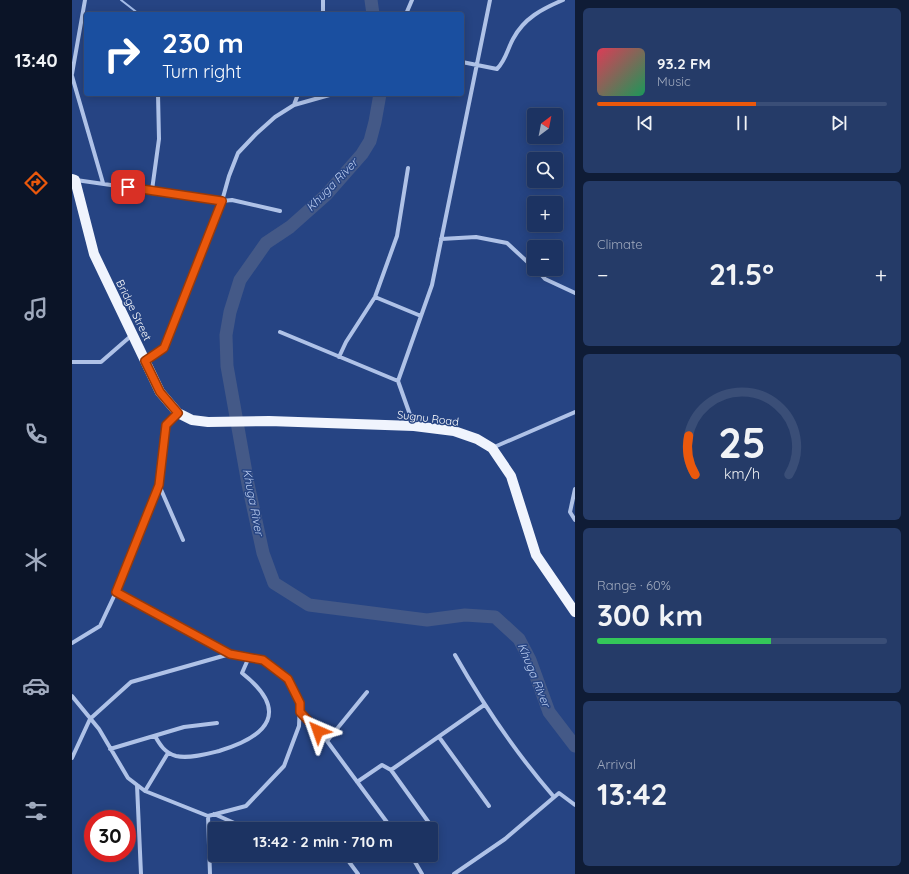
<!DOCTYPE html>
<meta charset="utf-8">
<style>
:root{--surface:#1c3362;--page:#253b68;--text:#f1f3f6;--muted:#a0aabe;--line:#3a4e77;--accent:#ea580c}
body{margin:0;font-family:Quicksand,sans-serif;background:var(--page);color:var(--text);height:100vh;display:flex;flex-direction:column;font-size:15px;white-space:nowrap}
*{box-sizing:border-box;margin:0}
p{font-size:13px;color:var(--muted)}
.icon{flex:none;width:22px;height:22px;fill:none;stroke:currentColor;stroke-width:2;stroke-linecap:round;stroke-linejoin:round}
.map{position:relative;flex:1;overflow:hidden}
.side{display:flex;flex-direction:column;gap:8px;padding:8px;background:#0f1c36;width:334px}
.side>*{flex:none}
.guide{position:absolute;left:12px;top:12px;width:380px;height:84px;border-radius:4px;box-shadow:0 2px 10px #0003,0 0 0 1px var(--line);background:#1a4fa0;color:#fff;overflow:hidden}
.needle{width:26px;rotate:32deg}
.fabs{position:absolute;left:455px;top:108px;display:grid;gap:8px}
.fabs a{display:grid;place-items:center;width:36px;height:36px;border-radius:4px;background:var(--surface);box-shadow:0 2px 10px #0003,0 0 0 1px var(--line);font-size:20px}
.speed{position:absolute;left:12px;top:810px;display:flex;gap:8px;font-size:20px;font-weight:700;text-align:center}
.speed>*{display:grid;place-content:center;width:52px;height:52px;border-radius:50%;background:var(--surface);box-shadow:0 2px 10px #0003,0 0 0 1px var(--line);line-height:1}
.speed .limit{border:6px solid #d22;background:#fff;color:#111}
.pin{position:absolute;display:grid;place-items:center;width:34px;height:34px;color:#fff;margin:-17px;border-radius:8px;box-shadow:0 2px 6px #0006}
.me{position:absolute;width:44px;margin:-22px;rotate:317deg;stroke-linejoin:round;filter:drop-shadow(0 0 3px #0008)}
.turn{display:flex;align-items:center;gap:14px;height:84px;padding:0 12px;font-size:18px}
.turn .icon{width:52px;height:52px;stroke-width:2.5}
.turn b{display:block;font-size:28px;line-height:34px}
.big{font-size:30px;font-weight:800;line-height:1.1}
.side .card{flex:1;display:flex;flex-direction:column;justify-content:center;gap:6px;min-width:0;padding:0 14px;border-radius:6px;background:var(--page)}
.side .dial{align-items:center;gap:0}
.dial svg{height:104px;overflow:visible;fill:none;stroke:var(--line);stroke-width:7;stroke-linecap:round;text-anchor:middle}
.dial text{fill:var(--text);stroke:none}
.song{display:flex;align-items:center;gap:12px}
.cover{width:48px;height:48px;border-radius:6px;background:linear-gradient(135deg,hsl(350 70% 55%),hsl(150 70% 35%))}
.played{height:4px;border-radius:2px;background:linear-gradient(90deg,var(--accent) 55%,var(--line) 55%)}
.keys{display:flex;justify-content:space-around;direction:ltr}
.heat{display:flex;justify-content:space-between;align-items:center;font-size:22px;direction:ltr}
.charge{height:6px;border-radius:3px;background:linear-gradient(90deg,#34c759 60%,var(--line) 0)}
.trip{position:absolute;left:136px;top:822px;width:230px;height:40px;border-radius:4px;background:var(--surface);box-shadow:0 2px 10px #0003,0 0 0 1px var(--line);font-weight:800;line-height:40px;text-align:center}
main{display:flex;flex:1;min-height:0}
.menu{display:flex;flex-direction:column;width:72px;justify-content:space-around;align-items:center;background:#0b1427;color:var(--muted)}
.menu .icon{width:28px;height:28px}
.menu .on{color:var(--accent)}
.menu b{font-size:18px;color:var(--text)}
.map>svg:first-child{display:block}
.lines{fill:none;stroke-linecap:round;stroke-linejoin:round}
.stream{stroke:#a3bbe8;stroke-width:2}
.river{stroke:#445987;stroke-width:13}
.street{stroke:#afc2e7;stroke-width:4}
.primary{stroke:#f0f4fd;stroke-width:10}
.route-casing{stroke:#983908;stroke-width:10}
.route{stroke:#ea580c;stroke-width:7}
.labels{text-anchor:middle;stroke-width:3;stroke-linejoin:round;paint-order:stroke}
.street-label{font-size:11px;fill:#fff;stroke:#264483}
.water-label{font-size:12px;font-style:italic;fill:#baccef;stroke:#264483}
</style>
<main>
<nav class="menu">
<b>13:40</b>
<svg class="icon on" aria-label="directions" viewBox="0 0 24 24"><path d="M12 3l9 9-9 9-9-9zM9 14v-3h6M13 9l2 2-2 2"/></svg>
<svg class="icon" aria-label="music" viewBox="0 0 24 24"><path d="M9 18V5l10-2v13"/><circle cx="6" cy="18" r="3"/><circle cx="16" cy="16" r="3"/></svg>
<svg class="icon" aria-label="phone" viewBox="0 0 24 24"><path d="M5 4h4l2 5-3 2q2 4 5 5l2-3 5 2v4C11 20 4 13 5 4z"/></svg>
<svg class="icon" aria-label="climate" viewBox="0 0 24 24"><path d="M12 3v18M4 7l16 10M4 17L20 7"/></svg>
<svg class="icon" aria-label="car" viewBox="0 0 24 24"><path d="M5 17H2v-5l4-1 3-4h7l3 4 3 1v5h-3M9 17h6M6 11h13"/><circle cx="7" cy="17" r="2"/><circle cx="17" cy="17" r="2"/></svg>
<svg class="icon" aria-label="filters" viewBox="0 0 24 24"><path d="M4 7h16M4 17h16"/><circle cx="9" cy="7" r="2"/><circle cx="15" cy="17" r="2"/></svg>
</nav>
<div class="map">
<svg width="503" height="874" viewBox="0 0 503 874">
<rect width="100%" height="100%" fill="#264483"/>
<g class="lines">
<path class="stream" d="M 49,0 L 67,14"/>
<path class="river" d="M 299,0 L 301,14
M 308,94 L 303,122 L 298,141 L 290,154 L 254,195 L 218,227 L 194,243 L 168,280 L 158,312 L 154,335 L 155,366 L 176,484 L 191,553 L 202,583 L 237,605 L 355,620 L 393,615 L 423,617 L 447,639 L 458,660 L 477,712 L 503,746"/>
<path class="street" d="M 251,14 L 251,0
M 334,14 L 340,0
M 390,62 L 425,69 C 434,60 435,50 441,39 C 452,18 470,9 491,0
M 0,74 L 13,0
M 0,76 L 31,183
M 222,105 L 226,94
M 4,180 L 150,201 L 160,200 L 208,211
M 80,190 L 87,139 L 86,94
M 369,239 L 404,237 L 435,243 L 462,268
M 464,269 L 473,279 L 503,293
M 303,297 L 349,316
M 208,332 L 326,381
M 267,357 L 274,342 L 303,297 L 325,236 L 336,168
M 73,361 L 92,348 L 150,201 L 157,176 L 166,153 L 184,134 L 203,117 L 222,105 L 261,94
M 0,362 L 29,362 L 60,335
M 342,426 L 326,381 L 360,285 L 418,0
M 420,448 L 503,412
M 87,485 L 111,540
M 503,489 L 498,512 L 503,520
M 0,643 L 28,626 L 44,592 L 87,485 L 94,425 L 106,413
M 383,655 C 412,706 443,752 482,797
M 0,696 L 27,729 L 56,778 L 73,791 L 136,816 L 174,806 L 212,766 L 227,726 L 228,703 L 216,679 L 191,660 L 158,654 L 44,592
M 228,712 L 255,741 L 320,829
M 83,736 C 88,745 93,753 104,756 C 117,759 135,754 147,751 C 197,736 218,711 170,673 L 177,657
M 367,737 L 417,806
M 255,741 L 295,692
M 38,749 L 112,727 L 145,723
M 0,758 L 18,719 L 59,682 L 158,654
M 319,770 L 360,827
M 285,782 L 310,765 L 319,770 L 412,705
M 65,785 L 69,874
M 73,791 L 96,753
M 142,814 L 176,829
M 136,816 L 138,874
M 242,829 L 249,824 L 253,829
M 272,855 L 286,874
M 339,855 L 350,874
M 382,874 L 433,839 L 487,793 L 503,805"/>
<path class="primary" d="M 0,179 L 3,180 L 22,254 L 88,392 L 106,413 L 120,420 L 136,422 L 197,421 L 342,426 L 382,431 L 405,439 L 420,448 L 439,476 L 464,555 L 503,612"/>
</g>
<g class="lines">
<defs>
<path id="route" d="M 56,187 L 150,201 L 92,348 L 73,361 L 88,392 L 106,413 L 94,425 L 87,485 L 44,592 L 158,654 L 191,660 L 216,679 L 228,703 L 228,712 L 246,731"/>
</defs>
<use href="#route" class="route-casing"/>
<use href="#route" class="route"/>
</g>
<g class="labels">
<g class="street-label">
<text transform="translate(62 310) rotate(64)" y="4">Bridge Street</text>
<text transform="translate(356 418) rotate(7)" y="4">Sugnu Road</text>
</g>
<g class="water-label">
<text transform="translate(260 185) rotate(-46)" y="4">Khuga River</text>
<text transform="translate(181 502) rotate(79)" y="4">Khuga River</text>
<text transform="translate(462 675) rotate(68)" y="4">Khuga River</text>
</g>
</g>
</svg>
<div class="fabs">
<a><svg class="needle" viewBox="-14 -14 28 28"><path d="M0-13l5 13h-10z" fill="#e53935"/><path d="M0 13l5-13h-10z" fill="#a0aabe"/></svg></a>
<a><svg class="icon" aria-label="search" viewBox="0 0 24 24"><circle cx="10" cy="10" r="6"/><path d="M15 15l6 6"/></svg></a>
<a>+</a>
<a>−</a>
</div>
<div class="speed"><div class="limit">30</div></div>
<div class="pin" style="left:56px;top:187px;background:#d93025"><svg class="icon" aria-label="arrive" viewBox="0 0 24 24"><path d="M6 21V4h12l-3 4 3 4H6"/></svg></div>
<svg class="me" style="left:246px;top:731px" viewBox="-20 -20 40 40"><path d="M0-17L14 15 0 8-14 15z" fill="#ea580c" stroke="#fff" stroke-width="4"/></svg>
<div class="trip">13:42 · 2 min · 710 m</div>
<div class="guide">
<div class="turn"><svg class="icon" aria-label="right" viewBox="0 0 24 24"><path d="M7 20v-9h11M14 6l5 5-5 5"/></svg><div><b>230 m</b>Turn right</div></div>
</div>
</div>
<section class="side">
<div class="card">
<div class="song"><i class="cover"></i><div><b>93.2 FM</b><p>Music</p></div></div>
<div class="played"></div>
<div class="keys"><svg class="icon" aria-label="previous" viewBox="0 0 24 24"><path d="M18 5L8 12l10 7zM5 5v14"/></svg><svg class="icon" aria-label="pause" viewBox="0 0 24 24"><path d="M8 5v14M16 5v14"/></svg><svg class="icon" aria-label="next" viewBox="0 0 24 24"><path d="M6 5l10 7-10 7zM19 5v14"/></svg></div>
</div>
<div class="card"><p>Climate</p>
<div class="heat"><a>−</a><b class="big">21.5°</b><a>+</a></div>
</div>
<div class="card dial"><svg viewBox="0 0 100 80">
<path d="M14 69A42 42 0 1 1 86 69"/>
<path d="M14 69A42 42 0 0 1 9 39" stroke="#ea580c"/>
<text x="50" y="56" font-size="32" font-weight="700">25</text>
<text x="50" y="72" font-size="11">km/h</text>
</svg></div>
<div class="card"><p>Range · 60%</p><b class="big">300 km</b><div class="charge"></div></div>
<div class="card"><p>Arrival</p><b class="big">13:42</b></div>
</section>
</main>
